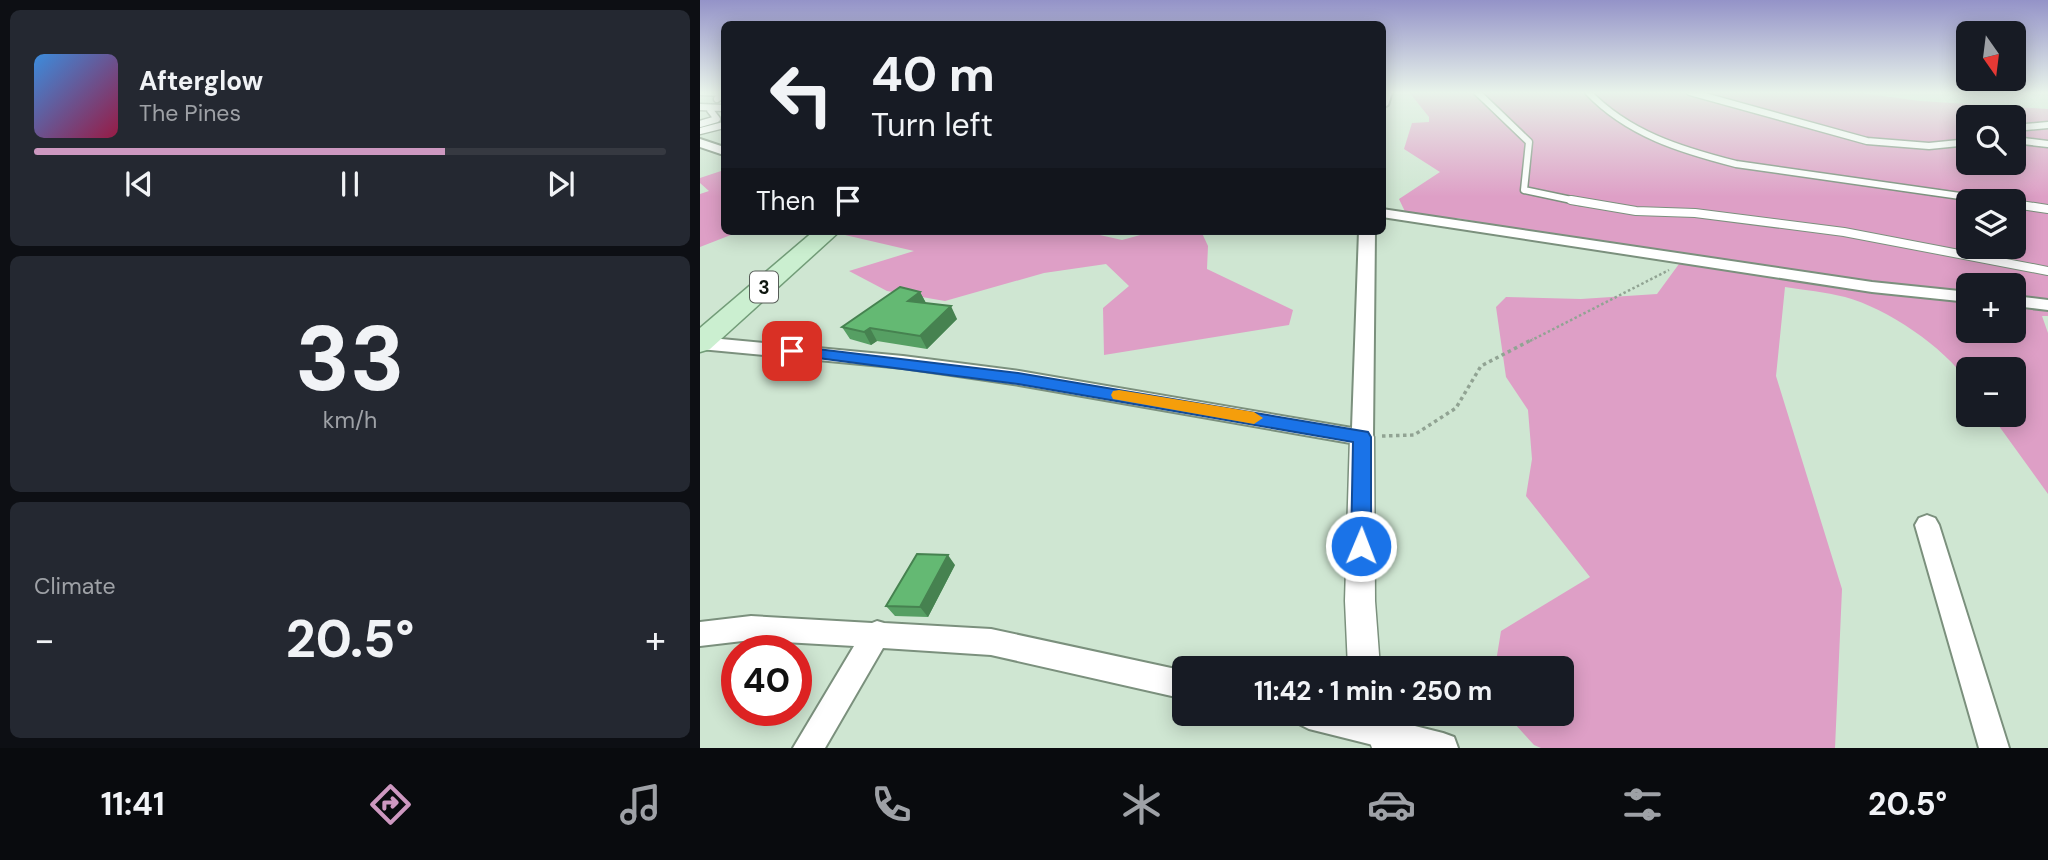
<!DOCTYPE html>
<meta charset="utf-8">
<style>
:root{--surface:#171b24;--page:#242831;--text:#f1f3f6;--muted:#9ea1a6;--line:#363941;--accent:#cd98c0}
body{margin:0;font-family:"DM Sans",sans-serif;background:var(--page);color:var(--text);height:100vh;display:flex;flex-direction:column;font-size:26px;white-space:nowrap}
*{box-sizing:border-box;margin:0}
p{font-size:23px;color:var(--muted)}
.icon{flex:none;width:38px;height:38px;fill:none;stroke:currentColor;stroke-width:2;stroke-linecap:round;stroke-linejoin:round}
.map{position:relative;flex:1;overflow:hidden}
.sheet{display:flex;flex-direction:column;gap:10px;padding:10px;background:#0d0f14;width:700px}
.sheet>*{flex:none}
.guide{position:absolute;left:21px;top:21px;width:665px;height:214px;border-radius:10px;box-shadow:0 4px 18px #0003;background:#171b24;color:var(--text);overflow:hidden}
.needle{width:46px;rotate:166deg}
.fabs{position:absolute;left:1256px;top:21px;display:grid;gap:14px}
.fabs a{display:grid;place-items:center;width:70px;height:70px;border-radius:10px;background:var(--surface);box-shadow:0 4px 18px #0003;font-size:35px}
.speed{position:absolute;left:21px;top:635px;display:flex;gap:14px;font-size:35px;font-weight:700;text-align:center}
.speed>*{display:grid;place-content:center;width:91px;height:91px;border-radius:50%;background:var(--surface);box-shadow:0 4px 18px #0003;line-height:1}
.speed .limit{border:10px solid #d22;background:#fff;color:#111}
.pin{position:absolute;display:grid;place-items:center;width:60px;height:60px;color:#fff;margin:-30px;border-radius:14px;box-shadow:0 4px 10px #0006}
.me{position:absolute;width:77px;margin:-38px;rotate:1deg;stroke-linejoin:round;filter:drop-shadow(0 0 5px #0008)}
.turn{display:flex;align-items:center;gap:24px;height:147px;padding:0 35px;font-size:32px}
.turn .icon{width:91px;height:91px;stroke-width:2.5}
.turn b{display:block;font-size:49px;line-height:60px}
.then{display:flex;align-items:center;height:66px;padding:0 35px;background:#0003;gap:14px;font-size:26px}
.big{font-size:52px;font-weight:700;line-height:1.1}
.sheet .card{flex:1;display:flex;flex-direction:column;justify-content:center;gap:10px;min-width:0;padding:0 24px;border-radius:10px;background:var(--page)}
.sheet .dial{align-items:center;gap:0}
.dial b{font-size:91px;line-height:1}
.song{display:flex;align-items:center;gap:21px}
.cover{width:84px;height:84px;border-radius:10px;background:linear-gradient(135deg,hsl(210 70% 55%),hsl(340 70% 35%))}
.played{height:7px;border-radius:4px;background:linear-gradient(90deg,var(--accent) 65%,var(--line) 65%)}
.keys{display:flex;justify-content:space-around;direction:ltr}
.heat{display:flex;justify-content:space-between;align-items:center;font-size:38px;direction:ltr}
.trip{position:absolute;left:472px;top:656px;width:402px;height:70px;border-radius:10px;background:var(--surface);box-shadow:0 4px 18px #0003;font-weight:700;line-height:70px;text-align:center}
.tabs{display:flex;height:112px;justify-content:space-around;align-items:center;background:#090b0e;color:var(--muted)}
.tabs .icon{width:49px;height:49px}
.tabs .current{color:var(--accent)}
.tabs b{font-size:32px;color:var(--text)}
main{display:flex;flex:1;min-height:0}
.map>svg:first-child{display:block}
.green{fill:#de9fc6;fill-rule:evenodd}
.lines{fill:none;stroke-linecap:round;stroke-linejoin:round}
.service-far1-casing{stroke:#7b907d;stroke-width:9}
.service-casing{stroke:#7b907d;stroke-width:10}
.minor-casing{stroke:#7b907d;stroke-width:4}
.tertiary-casing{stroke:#7b907d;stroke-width:3}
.primary-casing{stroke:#729c78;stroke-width:3}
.path-far1{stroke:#91a393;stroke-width:2.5;stroke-dasharray:2.5 2.5;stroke-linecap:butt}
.path{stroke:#91a393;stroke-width:3.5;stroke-dasharray:3.5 3.5;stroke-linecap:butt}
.service-far1{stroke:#fff;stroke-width:6}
.service{stroke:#fff;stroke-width:8}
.minor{fill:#fff;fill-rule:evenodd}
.tertiary{fill:#fff;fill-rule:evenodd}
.primary{fill:#cbefd0;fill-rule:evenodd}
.wall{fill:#569f63}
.shaded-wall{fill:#468250}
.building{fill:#64b973;stroke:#468250;stroke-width:2}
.route{fill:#1a73e8;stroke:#114b97;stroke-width:2}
.slow{fill:#f59e0b}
.labels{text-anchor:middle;stroke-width:5;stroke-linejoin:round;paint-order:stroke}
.shield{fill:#fff;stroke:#565c57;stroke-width:2}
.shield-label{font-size:19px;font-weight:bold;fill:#0e160f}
</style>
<main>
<section class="sheet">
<div class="card">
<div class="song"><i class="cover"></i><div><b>Afterglow</b><p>The Pines</p></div></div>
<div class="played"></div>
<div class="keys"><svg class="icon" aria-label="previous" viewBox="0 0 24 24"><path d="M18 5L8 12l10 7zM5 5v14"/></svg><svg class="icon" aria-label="pause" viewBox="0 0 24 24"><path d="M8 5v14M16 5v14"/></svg><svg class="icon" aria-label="next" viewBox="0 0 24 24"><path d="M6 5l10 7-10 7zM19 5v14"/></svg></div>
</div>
<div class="card dial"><b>33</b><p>km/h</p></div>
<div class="card"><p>Climate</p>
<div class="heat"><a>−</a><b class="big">20.5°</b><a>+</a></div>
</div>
</section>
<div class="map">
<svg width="1348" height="748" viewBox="0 0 1348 748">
<rect width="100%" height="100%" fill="#cfe6d2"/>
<path class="green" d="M 709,92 L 1153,92 L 1220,101 L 1348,109 L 1348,316 L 1342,316 L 1348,333 L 1348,494 L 1291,415 L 1314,415 L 1314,369 L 1269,369 L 1269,383 C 1243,346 1188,309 1145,297 C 1125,292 1105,290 1085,287 L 1076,376 L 1142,589 L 1135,748 L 841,748 L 834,745 L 806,714 L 863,714 L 863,668 L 795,668 L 801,631 L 890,577 L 826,496 L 832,459 L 828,410 L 806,377 L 796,307 L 806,297 L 881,299 L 957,294 L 987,253 L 918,247 L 757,218 L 708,218 L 699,199 L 740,172 L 704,149 L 712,123 L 729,122 L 729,117 ZM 1269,117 L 1314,117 L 1314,163 L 1269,163 ZM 1269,201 L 1314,201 L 1314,247 L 1269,247 ZM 1269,285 L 1314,285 L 1314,331 L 1269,331 Z
M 24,170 L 24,231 L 41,231 L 0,247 L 0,194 L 9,191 L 0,183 L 0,178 Z
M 148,231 L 382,231 L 422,240 L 455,231 L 501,231 L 508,246 L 507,269 L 593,310 L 589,325 L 404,355 L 403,308 L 429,286 L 406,264 L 344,273 L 245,301 L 187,291 L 149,271 L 214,251 L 145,235 Z"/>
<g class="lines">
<defs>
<path id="service-far1" d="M 2,92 L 24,93 L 17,99
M 777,92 L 829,142 L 824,190 L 881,202
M 888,92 C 928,134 981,150 1036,164 L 1295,201
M 990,92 L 1167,141 L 1229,146 L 1269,142
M 0,107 L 24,108
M 1269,122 L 1263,121 L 1269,127
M 0,124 L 17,119 L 10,110
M 1314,128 L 1348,125
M 0,131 L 24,125
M 1314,140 L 1348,144"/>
<path id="service" d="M 871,200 L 936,211 L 995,213 L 1144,232 L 1348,271
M 1288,200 L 1295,201
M 1314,204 L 1348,209"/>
<path id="minor" d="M 682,92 L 692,92 L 688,105 L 682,108 Z
M 0,139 L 24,147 L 24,155 L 0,147 Z
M 682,209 L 1172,282 L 1269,292 L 1269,302 L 1172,292 L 682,217 Z
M 659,231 L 675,231 L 673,437 L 669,442 L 662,445 L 319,385 L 203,368 L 0,349 L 0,337 L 203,356 L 319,371 L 652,428 Z
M 1314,296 L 1348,300 L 1348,310 L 1314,306 Z
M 1227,515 L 1235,518 L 1239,525 L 1309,748 L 1279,748 L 1215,525 L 1219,518 Z
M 51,616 L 172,623 L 177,621 L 184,623 L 291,629 L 485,671 L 485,699 L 291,655 L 183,648 L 125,748 L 93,748 L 154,646 L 51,640 L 0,646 L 0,622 Z
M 594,714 L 667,714 L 743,733 L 754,737 L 758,748 L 685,748 L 609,729 L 599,724 Z"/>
<path id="tertiary" d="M 662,428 L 671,431 L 674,437 L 675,601 L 680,668 L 648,668 L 645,601 L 650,437 L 653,431 Z
M 660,714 L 694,714 L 708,748 L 672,748 Z"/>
<path id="primary" d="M 114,231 L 140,231 L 10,349 L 0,352 L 0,328 Z"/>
</defs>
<use href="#service-far1" class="service-far1-casing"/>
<use href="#service" class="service-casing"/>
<use href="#minor" class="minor-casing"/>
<use href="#tertiary" class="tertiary-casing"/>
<use href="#primary" class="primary-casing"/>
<path class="path-far1" d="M 830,341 L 969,270"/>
<path class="path" d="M 682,436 L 714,435 L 756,408 L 781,366 L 833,339"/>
<use href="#service-far1" class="service-far1"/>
<use href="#service" class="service"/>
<use href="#minor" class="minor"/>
<use href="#tertiary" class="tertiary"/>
<use href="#primary" class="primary"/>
</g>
<path class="wall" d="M 220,292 L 226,303 L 257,319 L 227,349 L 177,341 L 171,345 L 150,339 L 142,327 Z
M 255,565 L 228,617 L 195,616 L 186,606 Z"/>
<path class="shaded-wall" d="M 220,292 L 227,305 L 208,301 Z
M 251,306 L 257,319 L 227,349 L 220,336 Z
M 170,328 L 177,341 L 171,345 L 164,332 Z
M 248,555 L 255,565 L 228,617 L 220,607 Z"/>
<path class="building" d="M 200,287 L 220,292 L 208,301 L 251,306 L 220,336 L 170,328 L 164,332 L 142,327 Z
M 217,554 L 248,555 L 220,607 L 186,606 Z"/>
<linearGradient id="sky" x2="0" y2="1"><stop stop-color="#9493c8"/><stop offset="0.47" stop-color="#e9f4eb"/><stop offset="1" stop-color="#e9f4eb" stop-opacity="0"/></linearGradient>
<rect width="1348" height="197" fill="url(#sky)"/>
<path class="route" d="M 92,346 L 318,373 L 668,432 L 671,437 L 671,546 L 668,552 L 661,555 L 654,552 L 651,546 L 653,442 L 318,384 L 87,354 L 85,351 L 87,347 Z"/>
<path class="slow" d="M 419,390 L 554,412 L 563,418 L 554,424 L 413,399 L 411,395 L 413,391 Z"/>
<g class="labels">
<rect class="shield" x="50" y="271.5" width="28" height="31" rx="5"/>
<g class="shield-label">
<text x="64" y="294">3</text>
</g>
</g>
</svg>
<div class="fabs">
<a><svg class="needle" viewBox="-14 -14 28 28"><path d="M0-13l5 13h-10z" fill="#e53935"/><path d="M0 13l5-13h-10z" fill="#9ea1a6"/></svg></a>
<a><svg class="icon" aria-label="search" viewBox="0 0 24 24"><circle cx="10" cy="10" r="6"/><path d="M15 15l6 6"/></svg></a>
<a><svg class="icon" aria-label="layers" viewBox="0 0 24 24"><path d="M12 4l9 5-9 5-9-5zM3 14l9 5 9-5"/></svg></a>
<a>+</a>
<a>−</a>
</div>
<div class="speed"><div class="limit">40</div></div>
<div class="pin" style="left:92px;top:351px;background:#d93025"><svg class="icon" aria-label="arrive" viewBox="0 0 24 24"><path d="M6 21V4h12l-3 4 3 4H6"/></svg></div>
<svg class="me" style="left:661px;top:546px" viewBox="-20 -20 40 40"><circle r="17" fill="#1a73e8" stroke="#fff" stroke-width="3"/><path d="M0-11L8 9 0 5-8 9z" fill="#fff"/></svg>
<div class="trip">11:42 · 1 min · 250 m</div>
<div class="guide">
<div class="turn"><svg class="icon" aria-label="left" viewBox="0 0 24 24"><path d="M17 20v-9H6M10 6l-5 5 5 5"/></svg><div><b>40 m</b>Turn left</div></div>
<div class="then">Then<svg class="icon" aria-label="arrive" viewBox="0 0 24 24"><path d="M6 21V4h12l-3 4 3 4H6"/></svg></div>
</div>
</div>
</main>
<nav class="tabs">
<b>11:41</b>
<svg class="icon current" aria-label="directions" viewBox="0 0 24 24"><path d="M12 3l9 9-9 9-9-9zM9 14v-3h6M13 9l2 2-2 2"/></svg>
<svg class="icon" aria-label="music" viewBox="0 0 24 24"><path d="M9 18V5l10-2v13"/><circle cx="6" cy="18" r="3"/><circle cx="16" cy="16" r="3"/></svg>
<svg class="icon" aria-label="phone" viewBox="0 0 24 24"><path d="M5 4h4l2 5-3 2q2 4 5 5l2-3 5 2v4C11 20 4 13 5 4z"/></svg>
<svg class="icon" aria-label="climate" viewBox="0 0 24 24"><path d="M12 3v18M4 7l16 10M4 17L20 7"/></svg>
<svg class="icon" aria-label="car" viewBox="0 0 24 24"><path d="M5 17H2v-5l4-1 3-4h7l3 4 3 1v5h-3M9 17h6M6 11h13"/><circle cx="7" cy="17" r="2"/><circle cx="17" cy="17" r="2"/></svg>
<svg class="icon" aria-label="filters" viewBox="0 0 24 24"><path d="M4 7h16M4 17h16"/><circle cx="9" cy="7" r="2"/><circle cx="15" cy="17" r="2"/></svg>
<b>20.5°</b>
</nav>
